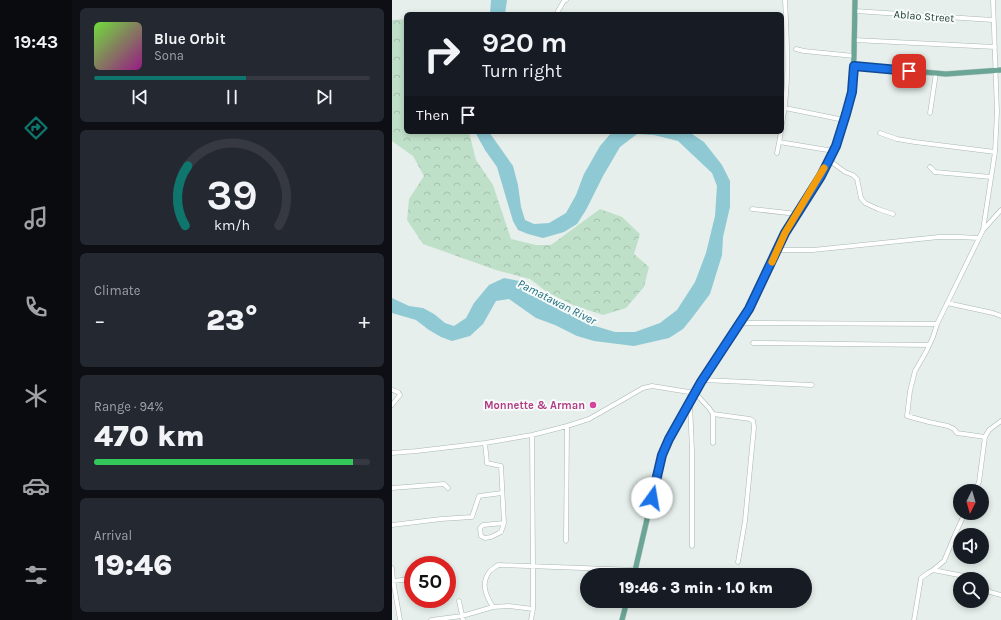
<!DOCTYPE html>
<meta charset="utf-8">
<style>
:root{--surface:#171b24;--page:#242831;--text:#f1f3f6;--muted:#9ea1a6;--line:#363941;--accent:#0f766e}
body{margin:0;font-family:Karla,sans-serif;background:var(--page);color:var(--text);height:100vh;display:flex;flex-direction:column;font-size:15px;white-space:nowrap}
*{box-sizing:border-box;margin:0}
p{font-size:13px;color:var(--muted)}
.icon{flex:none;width:22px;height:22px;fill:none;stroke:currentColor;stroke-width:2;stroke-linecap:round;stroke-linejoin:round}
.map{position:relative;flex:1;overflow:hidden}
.drawer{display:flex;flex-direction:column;gap:8px;padding:8px;background:#0d0f14;width:320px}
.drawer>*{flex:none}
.guide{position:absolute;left:12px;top:12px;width:380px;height:122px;border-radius:6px;box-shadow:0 2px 6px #0003;background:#171b24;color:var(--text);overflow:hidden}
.needle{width:26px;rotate:185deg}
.tools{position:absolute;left:561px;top:484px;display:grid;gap:8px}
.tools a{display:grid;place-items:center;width:36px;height:36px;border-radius:50%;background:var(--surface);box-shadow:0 2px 6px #0003;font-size:20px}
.speed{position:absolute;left:12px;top:556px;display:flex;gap:8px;font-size:20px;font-weight:700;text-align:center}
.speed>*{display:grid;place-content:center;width:52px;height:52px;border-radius:50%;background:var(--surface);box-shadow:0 2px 6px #0003;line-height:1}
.speed .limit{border:6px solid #d22;background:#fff;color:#111}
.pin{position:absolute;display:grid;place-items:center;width:34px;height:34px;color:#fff;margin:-17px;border-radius:8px;box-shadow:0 2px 6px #0006}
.me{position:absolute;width:44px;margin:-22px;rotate:13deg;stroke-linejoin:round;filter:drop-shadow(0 0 3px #0008)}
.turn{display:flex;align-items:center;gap:14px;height:84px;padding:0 12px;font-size:18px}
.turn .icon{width:52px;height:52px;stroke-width:2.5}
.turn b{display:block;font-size:28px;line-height:34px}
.then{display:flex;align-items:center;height:38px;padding:0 12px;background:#0003;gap:8px;font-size:15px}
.big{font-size:30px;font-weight:800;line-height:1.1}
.drawer .tile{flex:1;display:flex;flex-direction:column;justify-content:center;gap:6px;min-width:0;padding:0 14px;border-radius:6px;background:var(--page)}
.drawer .dial{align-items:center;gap:0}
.dial svg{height:104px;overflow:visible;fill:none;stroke:var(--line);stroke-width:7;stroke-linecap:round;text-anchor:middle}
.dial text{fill:var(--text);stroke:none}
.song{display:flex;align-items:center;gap:12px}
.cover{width:48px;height:48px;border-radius:6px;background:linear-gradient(135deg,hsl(100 70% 55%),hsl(310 70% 35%))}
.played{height:4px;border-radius:2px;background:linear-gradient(90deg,var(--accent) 55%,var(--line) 55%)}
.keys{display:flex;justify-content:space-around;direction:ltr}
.heat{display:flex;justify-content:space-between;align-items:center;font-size:22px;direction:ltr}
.charge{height:6px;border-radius:3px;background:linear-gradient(90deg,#34c759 94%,var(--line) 0)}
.trip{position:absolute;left:188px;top:568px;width:232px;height:40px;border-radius:20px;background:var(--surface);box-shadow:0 2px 6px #0003;font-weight:800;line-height:40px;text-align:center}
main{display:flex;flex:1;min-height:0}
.dock{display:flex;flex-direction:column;width:72px;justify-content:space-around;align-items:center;background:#090b0e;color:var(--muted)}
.dock .icon{width:28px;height:28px}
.dock .on{color:var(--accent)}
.dock b{font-size:18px;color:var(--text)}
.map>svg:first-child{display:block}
.forest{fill:url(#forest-crowns)}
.water{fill:#8ec9d4}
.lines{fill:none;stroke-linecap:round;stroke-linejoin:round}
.minor-casing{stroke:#a8b8b2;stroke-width:5}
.major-casing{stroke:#c2cac8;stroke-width:6}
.minor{stroke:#fff;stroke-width:4}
.major{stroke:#6aa596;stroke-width:5}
.route-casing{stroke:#114b97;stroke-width:10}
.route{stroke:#1a73e8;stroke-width:7}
.slow{stroke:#f59e0b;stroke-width:7}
.hotel-dot{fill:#d1479c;stroke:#f7fbf9;stroke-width:1.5}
.labels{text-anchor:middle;stroke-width:4;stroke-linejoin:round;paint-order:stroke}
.street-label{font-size:11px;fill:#24423a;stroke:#f7fbf9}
.hotel-label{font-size:11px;font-weight:bold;fill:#b23c85;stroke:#f7fbf9;text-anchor:end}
.water-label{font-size:12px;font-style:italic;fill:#1c6f80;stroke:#f7fbf9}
</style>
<main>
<nav class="dock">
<b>19:43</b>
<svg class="icon on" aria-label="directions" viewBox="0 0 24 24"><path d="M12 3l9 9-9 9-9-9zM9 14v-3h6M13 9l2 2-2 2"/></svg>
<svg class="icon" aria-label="music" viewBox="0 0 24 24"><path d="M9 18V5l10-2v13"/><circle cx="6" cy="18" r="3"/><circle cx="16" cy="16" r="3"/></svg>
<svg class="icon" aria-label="phone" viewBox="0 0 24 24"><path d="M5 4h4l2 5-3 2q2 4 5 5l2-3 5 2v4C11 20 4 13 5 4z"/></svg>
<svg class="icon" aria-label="climate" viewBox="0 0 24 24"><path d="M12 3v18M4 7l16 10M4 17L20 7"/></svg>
<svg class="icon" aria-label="car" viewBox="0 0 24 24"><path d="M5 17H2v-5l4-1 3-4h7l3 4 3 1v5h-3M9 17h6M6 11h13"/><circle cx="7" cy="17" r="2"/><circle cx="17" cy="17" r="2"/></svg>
<svg class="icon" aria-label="filters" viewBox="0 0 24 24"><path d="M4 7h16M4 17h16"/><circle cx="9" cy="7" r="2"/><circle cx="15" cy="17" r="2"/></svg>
</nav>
<section class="drawer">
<div class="tile">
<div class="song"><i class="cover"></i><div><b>Blue Orbit</b><p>Sona</p></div></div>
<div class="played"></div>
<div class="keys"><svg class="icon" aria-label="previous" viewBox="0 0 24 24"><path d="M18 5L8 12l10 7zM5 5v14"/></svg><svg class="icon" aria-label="pause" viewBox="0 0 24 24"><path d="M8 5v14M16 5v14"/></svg><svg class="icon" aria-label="next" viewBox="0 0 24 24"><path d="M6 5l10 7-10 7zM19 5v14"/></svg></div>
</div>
<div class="tile dial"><svg viewBox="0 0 100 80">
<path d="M14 69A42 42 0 1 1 86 69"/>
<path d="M14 69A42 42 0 0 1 16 23" stroke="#0f766e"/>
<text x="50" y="56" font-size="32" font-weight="700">39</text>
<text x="50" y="72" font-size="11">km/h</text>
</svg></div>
<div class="tile"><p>Climate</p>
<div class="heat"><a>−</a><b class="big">23°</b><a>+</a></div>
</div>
<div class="tile"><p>Range · 94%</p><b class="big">470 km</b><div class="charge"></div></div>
<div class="tile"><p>Arrival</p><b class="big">19:46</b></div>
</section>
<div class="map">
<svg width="609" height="620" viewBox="0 0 609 620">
<defs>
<pattern id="forest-crowns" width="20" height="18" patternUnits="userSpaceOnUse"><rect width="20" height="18" fill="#bfe0c8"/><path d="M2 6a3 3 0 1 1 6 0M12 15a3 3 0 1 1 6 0" fill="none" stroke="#a4c1ad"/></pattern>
</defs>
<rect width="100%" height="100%" fill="#e6efeb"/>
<path class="forest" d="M 14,19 L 14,132 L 77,132 L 84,160 L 101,185 L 119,239 L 144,245 L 159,245 L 208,209 L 230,217 L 248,234 L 242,254 L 257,267 L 252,287 L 234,308 L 211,315 L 181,305 L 155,292 L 138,279 L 104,270 L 31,244 L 15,220 L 17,199 L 32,176 L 21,156 L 0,141 L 0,20 Z"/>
<path class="water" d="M 99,0 L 115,0 L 113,14 L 98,14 Z
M 83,132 L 97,132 L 121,166 L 126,185 L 129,207 L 133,220 L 142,224 L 157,223 L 174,213 L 184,195 L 192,174 L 208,146 L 220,132 L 297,132 L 312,142 L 330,165 L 338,181 L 338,207 L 331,237 L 330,255 L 318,294 L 300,318 L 291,329 L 277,338 L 242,346 L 202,341 L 185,336 L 163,325 L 144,318 L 117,299 L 104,301 L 91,324 L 78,336 L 60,341 L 49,337 L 37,330 L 24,320 L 0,313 L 0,298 L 17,306 L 31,308 L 42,314 L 53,323 L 62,326 L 74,318 L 82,303 L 97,285 L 112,278 L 132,282 L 150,298 L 193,323 L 223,332 L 243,332 L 268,323 L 285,310 L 303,282 L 314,253 L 323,216 L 325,186 L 320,173 L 286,141 L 262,135 L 245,134 L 228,147 L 211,176 L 194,210 L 185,224 L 172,232 L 151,238 L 136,234 L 126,230 L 121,221 L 105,167 L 93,150 Z"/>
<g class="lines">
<defs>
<path id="minor" d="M 166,11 L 172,1 L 174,0
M 463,11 L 601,20
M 462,40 L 603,47
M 404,49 L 412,51 L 462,56
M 393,108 L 452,120
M 538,113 L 544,73
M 390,124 C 398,84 395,41 393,0
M 488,133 L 505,139 L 523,142 L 603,152
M 387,142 L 442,151
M 385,153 L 389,132
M 437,160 L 453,172 L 461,175 L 465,179 L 469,198 L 473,203 L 486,209 L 501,214
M 538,167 L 543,172 L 599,177
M 360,209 L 405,214
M 591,230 L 609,210
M 385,250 L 421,250 L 547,237 L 567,237 L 587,238
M 555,303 L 601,313 L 609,316
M 348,323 L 545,324 L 591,230 L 603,152 L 605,112 L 601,0
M 545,324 L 541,337 L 534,352 L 523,371 L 518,391 L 515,416 L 537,422 L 556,426 L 562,429 L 565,433 L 593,437 L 597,430 L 609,421
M 361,343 L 537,345
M 311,380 L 420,385
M 0,390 L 6,392 L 8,395 L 0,405
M 298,403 L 300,451 L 300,546
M 321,414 L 358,419 L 361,421 L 362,427 L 353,521 L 346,562
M 93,443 L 95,463 L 109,466 L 112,523 L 109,532 L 99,537 L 93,538 L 89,536 L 88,528 L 91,525 L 112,523
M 0,453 L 25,451 L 93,443 L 140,435 L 175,426 L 197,419 L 232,399 L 251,388 L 260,386 L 303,393 L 317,408 L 321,414 L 321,443
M 0,488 L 52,484 L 56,488
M 583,491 L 587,482 L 593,437
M 0,525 L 49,519 L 80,517 L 87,496 L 110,493
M 174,541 L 175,426
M 0,568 L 1,580 L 8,620
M 541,570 L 552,561 L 565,530 L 573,513
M 0,581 L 21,579
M 590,585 L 598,592 L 609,595
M 67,601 L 71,620
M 101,607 C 94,596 88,583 98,571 C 100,569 104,567 106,565 L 244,570
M 39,620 L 70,616 L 101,607 L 117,606 L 141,609
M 139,620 L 141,609 L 141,566 L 140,435
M 522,620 L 529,578 L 536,573 L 541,570 L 577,577 L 580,579"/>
<path id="major" d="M 462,66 L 554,74 L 609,70
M 242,575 L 270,455 L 277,439 L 309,382 L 357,309 L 393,233 L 429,176 L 444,146 L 454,115 L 460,93 L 462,56 L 463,0
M 230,620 L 235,601"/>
</defs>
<use href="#minor" class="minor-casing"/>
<use href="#major" class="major-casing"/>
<use href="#minor" class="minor"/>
<use href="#major" class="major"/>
</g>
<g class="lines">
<defs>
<path id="route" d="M 260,498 L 270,455 L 277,439 L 309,382 L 357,309 L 393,233 L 429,176 L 444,146 L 454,114 L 460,92 L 462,66 L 517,71"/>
</defs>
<use href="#route" class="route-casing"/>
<use href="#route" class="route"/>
<path class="slow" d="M 380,262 L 393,233 L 432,168"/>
</g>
<circle class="hotel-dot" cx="201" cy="405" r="4"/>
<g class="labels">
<g class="street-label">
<text transform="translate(532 16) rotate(4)" y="4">Ablao Street</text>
</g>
<g class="hotel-label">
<text x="193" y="409">Monnette &amp; Arman</text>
</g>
<g class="water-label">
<text transform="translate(165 302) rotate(27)" y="4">Pamatawan River</text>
</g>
</g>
</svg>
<div class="tools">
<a><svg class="needle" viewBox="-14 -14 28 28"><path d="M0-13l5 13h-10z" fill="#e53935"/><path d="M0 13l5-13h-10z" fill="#9ea1a6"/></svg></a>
<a><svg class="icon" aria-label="sound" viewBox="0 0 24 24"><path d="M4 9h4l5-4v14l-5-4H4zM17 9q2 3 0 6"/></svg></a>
<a><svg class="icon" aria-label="search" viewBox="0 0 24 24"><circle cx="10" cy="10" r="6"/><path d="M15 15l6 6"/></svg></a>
</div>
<div class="speed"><div class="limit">50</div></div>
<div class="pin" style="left:517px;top:71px;background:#d93025"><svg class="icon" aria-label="arrive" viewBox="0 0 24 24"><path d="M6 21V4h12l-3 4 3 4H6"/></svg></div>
<svg class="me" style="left:260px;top:498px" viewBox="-20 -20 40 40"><circle r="19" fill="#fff"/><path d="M0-13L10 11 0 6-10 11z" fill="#1a73e8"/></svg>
<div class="trip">19:46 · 3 min · 1.0 km</div>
<div class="guide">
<div class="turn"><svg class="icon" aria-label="right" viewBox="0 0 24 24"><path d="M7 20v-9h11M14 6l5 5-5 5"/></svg><div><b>920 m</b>Turn right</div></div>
<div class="then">Then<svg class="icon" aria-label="arrive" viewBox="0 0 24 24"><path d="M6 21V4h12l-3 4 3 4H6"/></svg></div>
</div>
</div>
</main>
